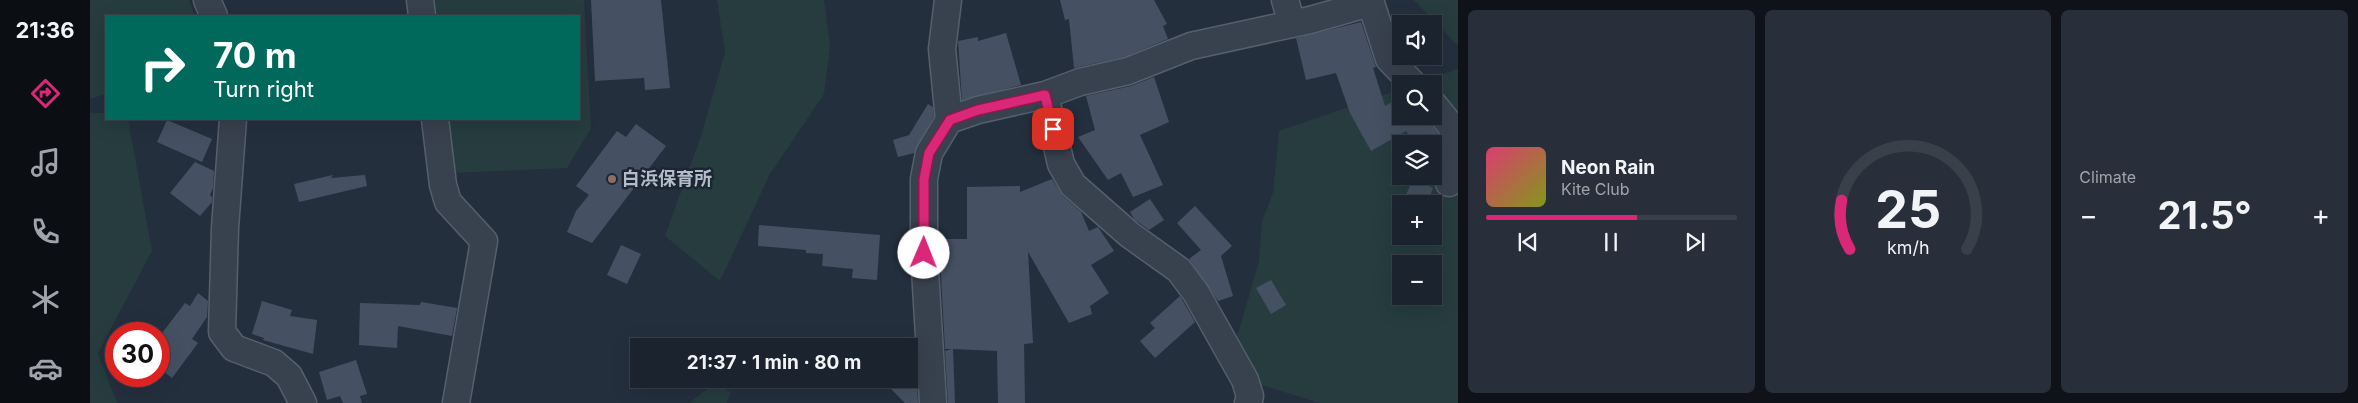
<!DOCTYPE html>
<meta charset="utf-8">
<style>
:root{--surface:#1b232e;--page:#282f3a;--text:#f1f3f6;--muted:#a0a4aa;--line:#39404a;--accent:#db2777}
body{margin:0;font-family:Inter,"Noto Sans JP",sans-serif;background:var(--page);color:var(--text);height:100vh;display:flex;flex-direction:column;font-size:19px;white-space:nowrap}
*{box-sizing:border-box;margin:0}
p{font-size:16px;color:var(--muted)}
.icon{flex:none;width:28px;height:28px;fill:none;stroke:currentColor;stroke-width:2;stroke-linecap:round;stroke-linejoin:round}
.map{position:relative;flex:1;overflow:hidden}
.side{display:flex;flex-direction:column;gap:10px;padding:10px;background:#0f1319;width:900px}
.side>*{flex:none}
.banner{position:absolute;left:15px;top:15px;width:475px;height:105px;border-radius:0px;box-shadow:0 5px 20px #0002,0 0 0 1px var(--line);background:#00695c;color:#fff;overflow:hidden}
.tools{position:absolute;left:1302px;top:15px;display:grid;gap:10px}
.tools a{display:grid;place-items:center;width:50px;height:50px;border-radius:0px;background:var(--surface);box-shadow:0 5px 20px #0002,0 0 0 1px var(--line);font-size:25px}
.speed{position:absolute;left:15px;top:322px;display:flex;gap:10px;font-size:25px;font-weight:700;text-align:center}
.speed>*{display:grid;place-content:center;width:65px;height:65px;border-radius:50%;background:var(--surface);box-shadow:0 5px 20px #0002,0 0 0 1px var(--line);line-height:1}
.speed .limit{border:8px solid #d22;background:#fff;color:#111}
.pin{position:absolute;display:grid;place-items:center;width:42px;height:42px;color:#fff;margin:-21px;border-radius:10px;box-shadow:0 2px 8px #0006}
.me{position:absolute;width:55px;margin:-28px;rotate:1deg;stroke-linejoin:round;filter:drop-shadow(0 0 4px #0008)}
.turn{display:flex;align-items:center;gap:18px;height:105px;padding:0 25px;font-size:22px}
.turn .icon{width:65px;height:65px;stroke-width:2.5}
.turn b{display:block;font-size:35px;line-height:42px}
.big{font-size:38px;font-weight:700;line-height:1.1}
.side .tile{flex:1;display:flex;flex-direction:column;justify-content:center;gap:8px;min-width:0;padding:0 18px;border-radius:8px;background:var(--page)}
.side .dial{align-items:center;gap:0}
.dial svg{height:130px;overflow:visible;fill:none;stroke:var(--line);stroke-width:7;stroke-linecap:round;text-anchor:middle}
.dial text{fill:var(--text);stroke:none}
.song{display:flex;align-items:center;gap:15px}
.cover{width:60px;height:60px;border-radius:8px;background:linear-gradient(135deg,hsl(340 70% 55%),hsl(70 70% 35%))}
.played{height:5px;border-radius:2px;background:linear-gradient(90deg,var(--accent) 60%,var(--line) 60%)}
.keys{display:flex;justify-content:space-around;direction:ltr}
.heat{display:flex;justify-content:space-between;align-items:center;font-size:28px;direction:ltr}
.side .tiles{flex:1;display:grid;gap:10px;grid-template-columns:repeat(3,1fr)}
.trip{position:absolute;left:540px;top:338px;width:288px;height:50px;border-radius:0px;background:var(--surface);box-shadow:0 5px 20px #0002,0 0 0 1px var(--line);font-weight:700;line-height:50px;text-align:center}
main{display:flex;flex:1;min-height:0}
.tabs{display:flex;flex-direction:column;width:90px;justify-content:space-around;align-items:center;background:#0b0e12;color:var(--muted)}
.tabs .icon{width:35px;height:35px}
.tabs .on{color:var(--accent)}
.tabs b{font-size:22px;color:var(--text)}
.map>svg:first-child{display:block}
.green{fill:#263c3f;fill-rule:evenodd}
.building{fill:#455162}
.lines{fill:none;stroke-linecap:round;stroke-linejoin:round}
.street-casing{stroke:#565f6c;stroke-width:29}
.street{stroke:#38414e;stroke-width:26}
.route-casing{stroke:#8e194d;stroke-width:12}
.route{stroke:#db2777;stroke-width:9}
.education-dot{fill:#8d6e63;stroke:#1d2633;stroke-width:2}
.labels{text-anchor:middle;stroke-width:5;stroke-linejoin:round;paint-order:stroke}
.poi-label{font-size:18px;font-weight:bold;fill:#b4bcc9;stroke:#1d2633;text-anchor:start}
</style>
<main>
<nav class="tabs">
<b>21:36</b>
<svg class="icon on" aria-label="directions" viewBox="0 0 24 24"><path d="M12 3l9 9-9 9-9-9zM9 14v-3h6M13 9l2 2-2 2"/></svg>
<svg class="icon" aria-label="music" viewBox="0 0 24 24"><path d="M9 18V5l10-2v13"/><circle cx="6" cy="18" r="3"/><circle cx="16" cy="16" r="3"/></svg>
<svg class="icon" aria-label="phone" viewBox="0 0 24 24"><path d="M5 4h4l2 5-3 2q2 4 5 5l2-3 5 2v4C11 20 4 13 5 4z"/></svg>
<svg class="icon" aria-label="climate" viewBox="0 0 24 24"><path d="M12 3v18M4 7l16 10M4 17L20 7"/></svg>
<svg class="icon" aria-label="car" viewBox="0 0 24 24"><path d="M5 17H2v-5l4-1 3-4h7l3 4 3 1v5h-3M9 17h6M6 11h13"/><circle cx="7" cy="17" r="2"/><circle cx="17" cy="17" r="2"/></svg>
</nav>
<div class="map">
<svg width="1368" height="403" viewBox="0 0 1368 403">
<rect width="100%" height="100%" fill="#242f3e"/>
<path class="green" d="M 0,0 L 99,0 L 105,16 L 16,16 L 16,94 L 0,99 Z
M 339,0 L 494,0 L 501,128 L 477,168 L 361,173 L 354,119 L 489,119 L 489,16 L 341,16 Z
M 627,0 L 734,0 L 740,47 L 734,94 L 680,174 L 630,281 L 575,236 L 611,136 L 635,52 Z
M 1324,0 L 1368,0 L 1368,46 Z
M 1368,69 L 1368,403 L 1230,403 L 1155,380 L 1146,341 L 1169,261 L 1172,221 L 1183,193 L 1189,131 L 1311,89 L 1311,116 L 1344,116 L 1344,84 L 1325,84 ZM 1311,144 L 1344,144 L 1344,176 L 1311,176 ZM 1311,204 L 1344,204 L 1344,236 L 1311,236 ZM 1311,264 L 1344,264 L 1344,296 L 1311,296 Z
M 0,113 L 16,113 L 16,119 L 38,119 L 62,251 L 8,353 L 27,403 L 0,403 Z
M 624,384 L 641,392 L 637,403 L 599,403 Z"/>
<path class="building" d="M 501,0 L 571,0 L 580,88 L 555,90 L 554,78 L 505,81 Z
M 970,0 L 1064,0 L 1077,24 L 1073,26 L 1078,39 L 1034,57 L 984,68 L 979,19 L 975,20 Z
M 1271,22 L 1286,67 L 1283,68 L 1295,106 L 1311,97 L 1311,116 L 1334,116 L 1348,133 L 1351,153 L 1344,158 L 1344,144 L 1325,144 L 1316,131 L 1281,151 L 1260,113 L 1246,73 L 1216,80 L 1206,38 Z
M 916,33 L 931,85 L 872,100 L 868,41 L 888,37 L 888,41 Z
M 1064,77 L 1079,122 L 1050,135 L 1073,185 L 1043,197 L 1031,173 L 1018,180 L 988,137 L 1005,130 L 996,96 L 1041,86 Z
M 838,104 L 843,107 L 844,116 L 824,153 L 808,157 L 803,140 L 819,135 Z
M 77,120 L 122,139 L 112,162 L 67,142 Z
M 546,124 L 576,146 L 502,243 L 477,232 L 486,211 L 499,195 L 486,186 L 527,131 L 536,137 Z
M 105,162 L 124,171 L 123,188 L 120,195 L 122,197 L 122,202 L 110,216 L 80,193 Z
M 243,175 L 241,178 L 275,175 L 277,186 L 209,202 L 204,184 Z
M 962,179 L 973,196 L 991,212 L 999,231 L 1008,227 L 1024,251 L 1001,265 L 1019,293 L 1000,306 L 1002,314 L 979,323 L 938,252 L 943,343 L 934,344 L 935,403 L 908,403 L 907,351 L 863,349 L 865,403 L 858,403 L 855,351 L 862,349 L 855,349 L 849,239 L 877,239 L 877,187 L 930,186 L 930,192 Z
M 1323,179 L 1343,188 L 1337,204 L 1312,204 Z
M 1060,199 L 1074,220 L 1059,230 L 1044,219 L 1040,212 Z
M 1105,206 L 1142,246 L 1131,256 L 1143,296 L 1128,301 L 1099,259 L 1111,250 L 1087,223 Z
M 669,225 L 790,235 L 787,280 L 762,278 L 763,269 L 732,266 L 733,254 L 716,253 L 716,250 L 668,246 Z
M 531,245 L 551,254 L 537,284 L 517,275 Z
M 1181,280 L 1196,305 L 1181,314 L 1166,288 Z
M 108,293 L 118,301 L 117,317 L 102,339 L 108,343 L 82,378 L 69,368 L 69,337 L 95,303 L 100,306 Z
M 1090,296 L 1105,322 L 1065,358 L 1050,341 L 1065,328 L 1060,323 Z
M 172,301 L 202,310 L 200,316 L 227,320 L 223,354 L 173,340 L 174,338 L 162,334 Z
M 331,302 L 367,308 L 362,336 L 308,326 L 307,348 L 269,345 L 270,303 L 330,305 Z
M 825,359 L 828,403 L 815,403 L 791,379 L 819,379 L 819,360 Z
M 266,360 L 277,394 L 270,396 L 272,403 L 253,403 L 250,396 L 237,400 L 229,372 Z"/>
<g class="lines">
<defs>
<path id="street" d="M 117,0 L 124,16
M 330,0 L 332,16
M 1195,0 L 1202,24
M 1280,0 L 1299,59 L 1323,84
M 955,95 L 971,164 L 983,185 L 1040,235 L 1089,270 L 1106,293 L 1155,380 L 1160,396 L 1158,403
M 1344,105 L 1362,127 L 1366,155 L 1359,183
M 143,119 L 135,228 L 132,332 L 144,348 L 184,363 L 199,376 L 213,403
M 345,119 L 353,185 L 358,202 L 394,241 L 366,403
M 859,120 L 888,110 L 955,95 L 990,82 L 1038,71 L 1101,46 L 1220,20 L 1280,3
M 843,403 L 834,253 L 834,179 L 839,153 L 859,120 L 852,49 L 858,0"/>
</defs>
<use href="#street" class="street-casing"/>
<use href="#street" class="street"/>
</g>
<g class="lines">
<defs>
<path id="route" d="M 834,253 L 834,179 L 839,153 L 860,120 L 888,110 L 955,95 L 963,129"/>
</defs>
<use href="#route" class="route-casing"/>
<use href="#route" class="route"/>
</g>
<circle class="education-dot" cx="522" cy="179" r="5"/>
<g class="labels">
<g class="poi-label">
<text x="532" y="185">白浜保育所</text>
</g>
</g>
</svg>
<div class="tools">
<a><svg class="icon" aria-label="sound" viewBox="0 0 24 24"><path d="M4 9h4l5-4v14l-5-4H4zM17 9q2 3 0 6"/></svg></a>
<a><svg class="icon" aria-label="search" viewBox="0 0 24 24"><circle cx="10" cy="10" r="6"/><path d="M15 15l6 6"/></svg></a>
<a><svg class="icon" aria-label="layers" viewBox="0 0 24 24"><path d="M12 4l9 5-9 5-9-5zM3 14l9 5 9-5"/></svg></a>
<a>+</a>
<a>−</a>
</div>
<div class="speed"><div class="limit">30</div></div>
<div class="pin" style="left:963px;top:129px;background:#d93025"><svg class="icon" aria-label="arrive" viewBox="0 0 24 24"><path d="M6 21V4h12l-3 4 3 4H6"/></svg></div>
<svg class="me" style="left:834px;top:253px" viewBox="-20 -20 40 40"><circle r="19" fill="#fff"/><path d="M0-13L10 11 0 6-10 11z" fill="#db2777"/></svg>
<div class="trip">21:37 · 1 min · 80 m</div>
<div class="banner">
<div class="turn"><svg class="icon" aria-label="right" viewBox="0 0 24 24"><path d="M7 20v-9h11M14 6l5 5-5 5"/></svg><div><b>70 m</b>Turn right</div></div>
</div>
</div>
<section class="side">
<div class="tiles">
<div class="tile">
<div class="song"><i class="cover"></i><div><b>Neon Rain</b><p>Kite Club</p></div></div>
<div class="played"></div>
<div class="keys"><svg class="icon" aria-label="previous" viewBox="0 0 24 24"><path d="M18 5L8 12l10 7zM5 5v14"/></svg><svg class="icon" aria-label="pause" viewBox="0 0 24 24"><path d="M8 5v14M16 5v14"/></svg><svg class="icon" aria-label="next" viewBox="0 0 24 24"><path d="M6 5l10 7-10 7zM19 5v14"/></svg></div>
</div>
<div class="tile dial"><svg viewBox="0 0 100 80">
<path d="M14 69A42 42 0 1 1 86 69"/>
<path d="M14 69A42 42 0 0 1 9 39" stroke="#db2777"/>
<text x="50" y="56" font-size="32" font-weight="700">25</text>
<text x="50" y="72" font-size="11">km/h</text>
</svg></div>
<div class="tile"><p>Climate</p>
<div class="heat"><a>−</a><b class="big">21.5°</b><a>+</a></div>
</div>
</div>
</section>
</main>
